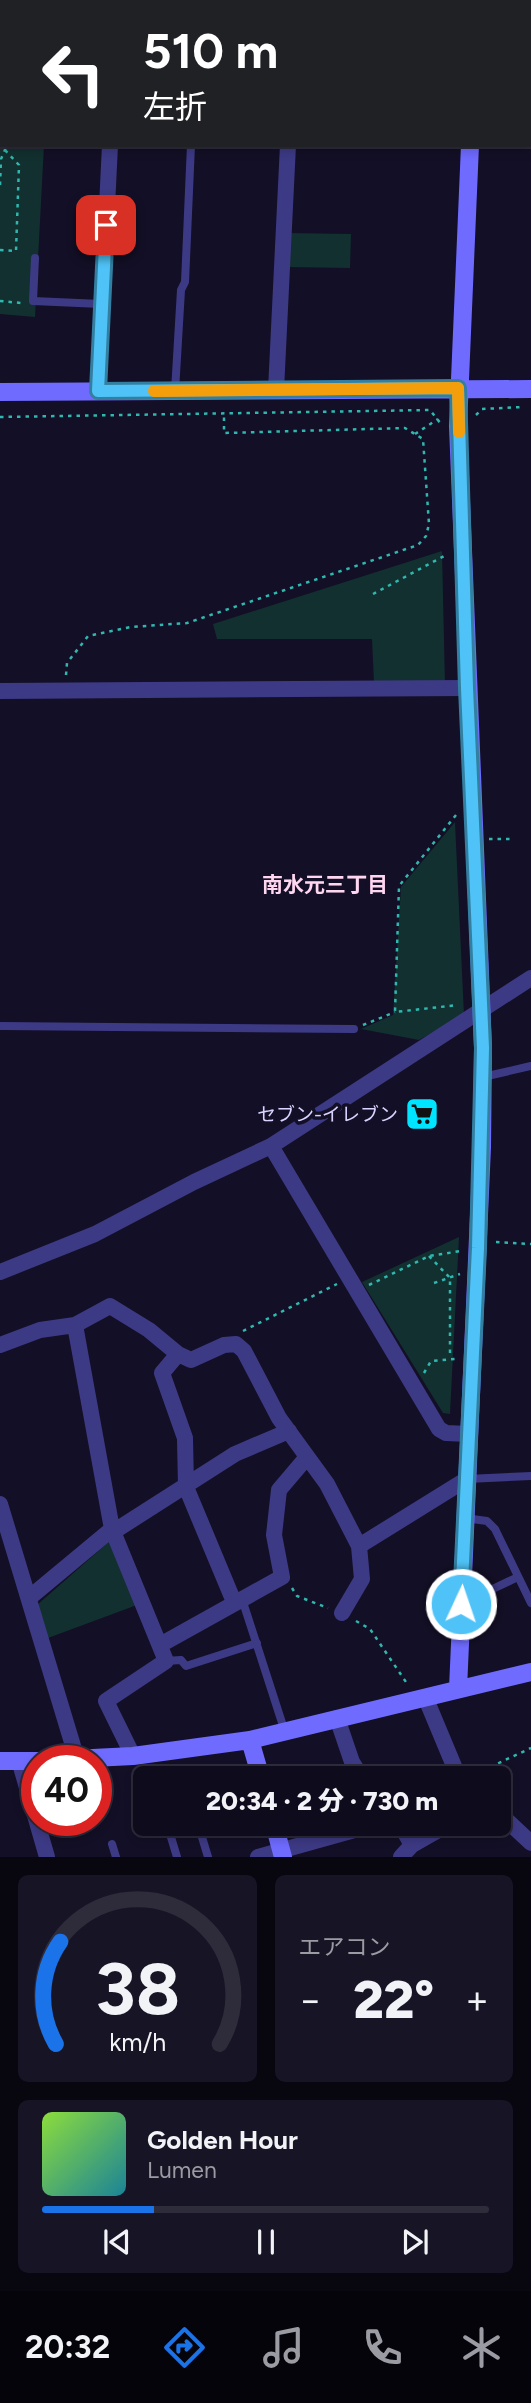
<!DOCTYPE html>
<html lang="ja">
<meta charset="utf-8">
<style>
:root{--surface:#0e0b1c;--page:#171425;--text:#f1f3f6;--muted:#9b9ba3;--line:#2e2b3b;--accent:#1a73e8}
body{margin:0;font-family:Figtree,"Noto Sans JP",sans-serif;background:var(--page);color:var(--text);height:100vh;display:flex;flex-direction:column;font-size:26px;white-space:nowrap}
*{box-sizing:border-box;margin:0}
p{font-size:23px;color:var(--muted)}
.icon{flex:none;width:38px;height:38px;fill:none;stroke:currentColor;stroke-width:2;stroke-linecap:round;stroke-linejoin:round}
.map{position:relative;height:1857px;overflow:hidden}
.details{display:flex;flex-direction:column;gap:18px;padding:18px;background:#08060f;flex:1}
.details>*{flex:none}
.hud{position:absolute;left:0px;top:0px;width:532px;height:147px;box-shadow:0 4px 10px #0003,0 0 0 2px var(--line);background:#202124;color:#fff;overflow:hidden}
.speed{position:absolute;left:21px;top:1745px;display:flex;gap:14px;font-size:35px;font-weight:700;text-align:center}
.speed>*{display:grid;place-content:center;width:91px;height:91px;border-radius:50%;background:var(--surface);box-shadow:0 4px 10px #0003,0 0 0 2px var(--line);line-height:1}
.speed .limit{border:10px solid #d22;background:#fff;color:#111}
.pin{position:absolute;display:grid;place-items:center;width:60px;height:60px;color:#fff;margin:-30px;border-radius:14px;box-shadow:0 4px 10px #0006}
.me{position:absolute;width:77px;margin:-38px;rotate:3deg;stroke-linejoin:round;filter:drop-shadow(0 0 5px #0008)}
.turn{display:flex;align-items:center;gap:24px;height:147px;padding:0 28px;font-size:32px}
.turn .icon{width:91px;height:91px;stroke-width:2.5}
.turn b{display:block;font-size:49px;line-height:60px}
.big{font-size:52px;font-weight:800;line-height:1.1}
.details .card{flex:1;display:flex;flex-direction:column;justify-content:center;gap:10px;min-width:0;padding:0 24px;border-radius:10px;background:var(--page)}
.details .dial{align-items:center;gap:0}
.dial svg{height:182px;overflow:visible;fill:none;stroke:var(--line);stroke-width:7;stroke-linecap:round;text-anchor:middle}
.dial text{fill:var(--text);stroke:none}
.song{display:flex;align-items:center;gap:21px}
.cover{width:84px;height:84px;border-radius:10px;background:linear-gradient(135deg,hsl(90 70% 55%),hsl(190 70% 35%))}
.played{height:7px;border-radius:4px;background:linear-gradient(90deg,var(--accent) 25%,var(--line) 25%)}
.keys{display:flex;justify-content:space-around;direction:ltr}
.heat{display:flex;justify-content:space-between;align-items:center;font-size:38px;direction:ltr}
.details .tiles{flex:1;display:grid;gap:18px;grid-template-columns:1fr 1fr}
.card:last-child{grid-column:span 2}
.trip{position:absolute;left:133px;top:1766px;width:378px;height:70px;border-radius:10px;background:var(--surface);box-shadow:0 4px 10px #0003,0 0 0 2px var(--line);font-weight:800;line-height:70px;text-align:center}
.dock{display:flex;height:112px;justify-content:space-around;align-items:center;background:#06040b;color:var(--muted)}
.dock .icon{width:49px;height:49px}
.dock .on{color:var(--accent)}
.dock b{font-size:32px;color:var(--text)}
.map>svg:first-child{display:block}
.green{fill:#12302f}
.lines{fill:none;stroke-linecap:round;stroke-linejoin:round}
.path{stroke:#2fb8b0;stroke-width:2.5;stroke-dasharray:3.5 5;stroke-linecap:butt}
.lane{stroke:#3d3a85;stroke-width:8}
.street{stroke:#3d3a85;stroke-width:16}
.secondary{stroke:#6f6bff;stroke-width:18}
.route-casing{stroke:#337fa1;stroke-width:18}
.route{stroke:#4fc3f7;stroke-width:12}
.slow{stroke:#f59e0b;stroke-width:12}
.labels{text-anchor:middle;stroke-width:7;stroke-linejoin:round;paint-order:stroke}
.poi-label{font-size:19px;fill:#d9d4ff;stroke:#130f26;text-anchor:end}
.neighbourhood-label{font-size:21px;font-weight:bold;fill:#ffd6f0;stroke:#130f26}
</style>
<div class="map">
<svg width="531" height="1857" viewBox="0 0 531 1857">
<rect width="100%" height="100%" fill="#130f26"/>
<path class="green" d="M 0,129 L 2,145 L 44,145 L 35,317 L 0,314 Z
M 287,233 L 351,234 L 350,268 L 286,267 Z
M 442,551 L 445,684 L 374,683 L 372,639 L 217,639 L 213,624 Z
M 455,822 L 464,1015 L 419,1040 L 361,1029 L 393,1015 L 401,887 Z
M 459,1237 L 450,1414 L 443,1413 L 362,1282 Z
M 111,1540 L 137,1605 L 48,1638 L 37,1605 Z"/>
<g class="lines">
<path class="path" d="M 0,144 L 2,144
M 0,185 L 1,159 L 7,145
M 0,250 L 16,251 L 19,165 L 5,150
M 0,301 L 21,303
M 476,415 L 482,409 L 522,407
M 0,417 L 430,410 L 441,424
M 415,434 L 438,419
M 373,594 L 446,555
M 66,675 L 67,663 L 88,636 L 131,627 L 187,623 L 418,545 L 426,536 L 429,524 L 423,439 L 405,428 L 224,433 L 224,413
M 456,815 L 399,886 L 395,1012 L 458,1005
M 489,839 L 510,839
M 363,1025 L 395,1012
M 496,1242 L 531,1244
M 429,1256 L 450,1278 L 450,1358
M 434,1283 L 460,1274
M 369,1285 L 429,1256 L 461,1251
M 243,1331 L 337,1284
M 424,1373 L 431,1361 L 455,1359
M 292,1588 L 297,1596 L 328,1608
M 356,1621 L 370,1629 L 408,1685
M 475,1774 L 531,1748"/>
<path class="lane" d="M 35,258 L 33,301 L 101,304
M 175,391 L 181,290 L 185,282 L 191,145
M 0,1026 L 354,1029
M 483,1077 L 531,1066
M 467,1479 L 531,1476
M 465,1518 L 487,1521 L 495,1529 L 531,1603
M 242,1599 L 285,1732
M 461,1604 L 518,1577
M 166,1661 L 181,1660 L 186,1666 L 257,1643
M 96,1804 L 103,1803
M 167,1824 L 177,1857
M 198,1824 L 208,1857
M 112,1844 L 116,1857"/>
<path class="street" d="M 117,2 L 117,0
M 295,2 L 295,0
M 0,117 L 2,117
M 530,141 L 531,141
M 276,390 L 288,145
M 98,391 L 110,145
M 0,691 L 467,688
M 271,1146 L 439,1429 L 446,1433 L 469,1434
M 0,1272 L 95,1234 L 194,1182 L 271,1146 L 531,978
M 75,1325 L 110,1306 L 149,1330 L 178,1354 L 162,1373 L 185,1438 L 186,1487 L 234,1602
M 0,1345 L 40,1330 L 75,1325 L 112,1529 L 166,1661 L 106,1701 L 133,1756
M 178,1354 L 191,1360 L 224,1345 L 236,1344 L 244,1351 L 279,1418 L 327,1484 L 359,1546 L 362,1579 L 342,1613
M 0,1504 L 77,1759
M 113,1532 L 235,1454 L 289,1431
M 359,1546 L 467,1479
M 29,1598 L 112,1529
M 160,1645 L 282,1577 L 274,1535 L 279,1490 L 307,1457
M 426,1699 L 459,1778
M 337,1718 L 352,1762 L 362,1778
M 19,1760 L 47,1857
M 499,1813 L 531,1843
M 400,1824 L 412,1845
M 258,1857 L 376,1824
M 401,1857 L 412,1845 L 449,1824"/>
<path class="secondary" d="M 476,2 L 476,0
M 0,392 L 531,389
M 458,1689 L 482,1147 L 483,1048 L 458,426 L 470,145
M 250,1740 L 261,1778
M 52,1760 L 133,1756 L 250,1740 L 531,1672
M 0,1761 L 37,1761
M 274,1824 L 283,1857"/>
</g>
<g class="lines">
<defs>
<path id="route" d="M 106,225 L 98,391 L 458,388 L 467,688 L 483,1048 L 478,1248 L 461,1604"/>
</defs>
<use href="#route" class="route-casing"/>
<use href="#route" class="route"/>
<path class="slow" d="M 154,391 L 458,388 L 459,432"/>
</g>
<defs>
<symbol id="supermarket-square" viewBox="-11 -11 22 22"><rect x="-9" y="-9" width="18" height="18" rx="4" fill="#00e5ff" stroke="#130f26"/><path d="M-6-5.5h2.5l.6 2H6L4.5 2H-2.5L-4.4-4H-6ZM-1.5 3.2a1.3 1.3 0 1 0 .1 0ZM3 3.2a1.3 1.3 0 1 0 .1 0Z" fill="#111"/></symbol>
</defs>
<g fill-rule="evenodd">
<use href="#supermarket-square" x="403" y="1095" width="38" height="38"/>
</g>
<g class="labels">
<g class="poi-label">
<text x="398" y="1121">セブン-イレブン</text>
</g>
<g class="neighbourhood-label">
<text x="325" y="892">南水元三丁目</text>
</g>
</g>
</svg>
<div class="speed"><div class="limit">40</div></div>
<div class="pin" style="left:106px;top:225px;background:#d93025"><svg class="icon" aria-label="arrive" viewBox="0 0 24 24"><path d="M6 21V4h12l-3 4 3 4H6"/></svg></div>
<svg class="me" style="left:461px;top:1604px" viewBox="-20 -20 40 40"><circle r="17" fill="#4fc3f7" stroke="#fff" stroke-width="3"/><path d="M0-11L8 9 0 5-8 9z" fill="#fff"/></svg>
<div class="trip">20:34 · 2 分 · 730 m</div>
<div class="hud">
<div class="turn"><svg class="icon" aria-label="left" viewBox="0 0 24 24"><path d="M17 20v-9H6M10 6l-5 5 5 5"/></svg><div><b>510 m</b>左折</div></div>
</div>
</div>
<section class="details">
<div class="tiles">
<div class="card dial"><svg viewBox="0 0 100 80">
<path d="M14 69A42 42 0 1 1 86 69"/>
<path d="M14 69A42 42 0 0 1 16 24" stroke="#1a73e8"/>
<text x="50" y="56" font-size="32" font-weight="700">38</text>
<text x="50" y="72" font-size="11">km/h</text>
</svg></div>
<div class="card"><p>エアコン</p>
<div class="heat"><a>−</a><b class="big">22°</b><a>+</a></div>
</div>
<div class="card">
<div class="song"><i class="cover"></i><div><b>Golden Hour</b><p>Lumen</p></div></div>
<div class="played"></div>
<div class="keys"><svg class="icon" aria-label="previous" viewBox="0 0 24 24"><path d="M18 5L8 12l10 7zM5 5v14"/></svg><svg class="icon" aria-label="pause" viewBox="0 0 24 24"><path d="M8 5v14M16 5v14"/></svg><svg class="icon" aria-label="next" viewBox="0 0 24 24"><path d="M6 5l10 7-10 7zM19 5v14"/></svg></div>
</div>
</div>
</section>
<nav class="dock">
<b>20:32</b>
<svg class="icon on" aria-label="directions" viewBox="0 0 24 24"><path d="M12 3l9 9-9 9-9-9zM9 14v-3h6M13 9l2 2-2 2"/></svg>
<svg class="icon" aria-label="music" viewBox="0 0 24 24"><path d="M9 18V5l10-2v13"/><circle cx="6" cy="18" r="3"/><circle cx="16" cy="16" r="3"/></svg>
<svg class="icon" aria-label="phone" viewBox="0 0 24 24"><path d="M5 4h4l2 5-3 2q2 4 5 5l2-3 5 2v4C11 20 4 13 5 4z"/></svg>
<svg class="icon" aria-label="climate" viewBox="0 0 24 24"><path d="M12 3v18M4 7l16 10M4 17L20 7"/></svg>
</nav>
